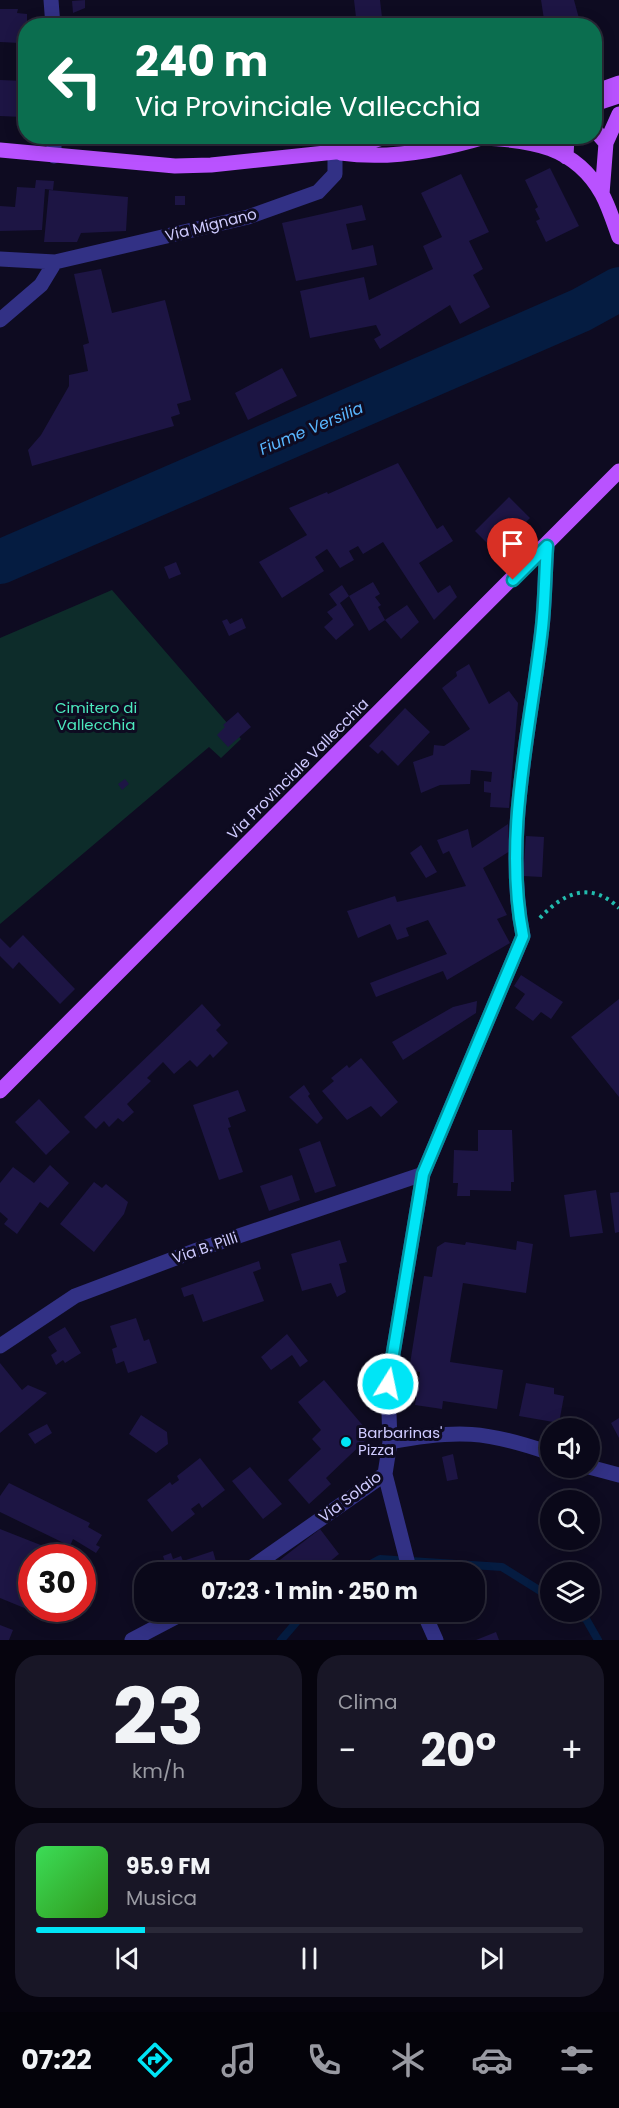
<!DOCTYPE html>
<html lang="it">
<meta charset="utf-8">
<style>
:root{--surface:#0a0819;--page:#181626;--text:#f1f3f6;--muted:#999aa2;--line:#2a2938;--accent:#00e5f6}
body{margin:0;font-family:Poppins,sans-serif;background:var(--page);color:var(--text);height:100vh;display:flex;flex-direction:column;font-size:22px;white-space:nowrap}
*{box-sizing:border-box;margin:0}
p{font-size:20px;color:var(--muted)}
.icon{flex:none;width:33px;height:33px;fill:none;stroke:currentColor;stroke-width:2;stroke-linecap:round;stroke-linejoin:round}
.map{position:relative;height:1640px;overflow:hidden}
.drawer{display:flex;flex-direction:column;gap:15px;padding:15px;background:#06040e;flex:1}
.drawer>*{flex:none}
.guide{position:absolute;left:18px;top:18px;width:584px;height:126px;border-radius:24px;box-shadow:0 3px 15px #0003,0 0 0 2px var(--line);background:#0b6e4f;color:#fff;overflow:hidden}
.buttons{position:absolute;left:540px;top:1418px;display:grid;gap:12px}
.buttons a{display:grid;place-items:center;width:60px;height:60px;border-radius:50%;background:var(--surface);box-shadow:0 3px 15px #0003,0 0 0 2px var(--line);font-size:30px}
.speed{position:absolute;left:18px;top:1544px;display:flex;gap:12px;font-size:30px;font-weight:700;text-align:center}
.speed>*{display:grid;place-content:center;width:78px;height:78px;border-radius:50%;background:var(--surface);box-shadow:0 3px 15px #0003,0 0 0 2px var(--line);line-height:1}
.speed .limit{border:9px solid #d22;background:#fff;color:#111}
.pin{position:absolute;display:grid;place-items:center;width:51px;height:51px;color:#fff;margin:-62px -26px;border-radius:50% 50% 50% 0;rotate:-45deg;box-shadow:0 0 6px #0007}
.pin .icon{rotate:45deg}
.me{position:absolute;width:66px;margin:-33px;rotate:10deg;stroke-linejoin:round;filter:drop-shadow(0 0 4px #0008)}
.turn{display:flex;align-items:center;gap:21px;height:126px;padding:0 18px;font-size:27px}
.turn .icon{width:78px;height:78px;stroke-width:2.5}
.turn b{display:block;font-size:42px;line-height:51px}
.big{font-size:45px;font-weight:700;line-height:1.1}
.drawer .card{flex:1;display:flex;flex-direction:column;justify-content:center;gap:9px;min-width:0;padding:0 21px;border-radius:24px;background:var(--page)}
.drawer .dial{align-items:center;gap:0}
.dial b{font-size:78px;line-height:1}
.song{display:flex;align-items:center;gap:18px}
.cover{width:72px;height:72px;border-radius:9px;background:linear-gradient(135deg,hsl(130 70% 55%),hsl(110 70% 35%))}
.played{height:6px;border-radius:3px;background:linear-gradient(90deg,var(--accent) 20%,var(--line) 20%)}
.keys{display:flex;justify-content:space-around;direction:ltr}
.heat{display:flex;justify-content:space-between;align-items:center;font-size:33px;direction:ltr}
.drawer .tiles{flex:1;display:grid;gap:15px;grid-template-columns:1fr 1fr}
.card:last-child{grid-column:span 2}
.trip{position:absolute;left:134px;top:1562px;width:351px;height:60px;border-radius:24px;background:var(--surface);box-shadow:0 3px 15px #0003,0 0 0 2px var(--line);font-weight:700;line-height:60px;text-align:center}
.dock{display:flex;height:96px;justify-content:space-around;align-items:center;background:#04030a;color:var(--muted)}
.dock .icon{width:42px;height:42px}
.dock .active{color:var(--accent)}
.dock b{font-size:27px;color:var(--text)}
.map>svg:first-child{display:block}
.green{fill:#0d2c2a}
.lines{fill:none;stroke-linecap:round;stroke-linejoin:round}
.stream{stroke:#051c41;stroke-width:8}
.river{stroke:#051c41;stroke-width:44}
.building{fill:#1d1544}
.path{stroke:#22bcae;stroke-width:4;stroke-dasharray:3 4.5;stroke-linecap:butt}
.minor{stroke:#323185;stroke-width:15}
.major{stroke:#b952ff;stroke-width:15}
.route-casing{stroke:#0095a0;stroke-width:15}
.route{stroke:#00e5f6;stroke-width:10}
.poi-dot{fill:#00e5f6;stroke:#0e0b21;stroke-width:2}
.labels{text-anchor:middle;stroke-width:6;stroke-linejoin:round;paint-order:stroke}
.street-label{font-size:15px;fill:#cfcbff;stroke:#0e0b21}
.park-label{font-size:15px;fill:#4ceabe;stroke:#0e0b21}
.poi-label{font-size:15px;fill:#cfcbff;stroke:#0e0b21;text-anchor:start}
.water-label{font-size:16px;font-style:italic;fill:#59b7ff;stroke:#0e0b21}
</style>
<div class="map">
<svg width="619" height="1640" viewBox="0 0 619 1640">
<rect width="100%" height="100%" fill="#0e0b21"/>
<path class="green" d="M 112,590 L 241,739 L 221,758 L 209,747 L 0,924 L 0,638 Z"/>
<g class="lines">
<path class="stream" d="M 356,1572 L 380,1559 L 502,1567 L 550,1597
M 573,1611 L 586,1619 L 598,1640
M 281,1640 L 306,1611"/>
<path class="river" d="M 0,562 L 581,310 L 619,289"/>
</g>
<path class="building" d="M 85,0 L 85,8 L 73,13 L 72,1 Z
M 354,0 L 380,0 L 383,26 L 357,26 Z
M 541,0 L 574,0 L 581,26 L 545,26 Z
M 0,9 L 18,9 L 17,13 L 27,14 L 27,26 L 21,27 L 20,43 L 0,42 Z
M 0,80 L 25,81 L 23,117 L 0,116 Z
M 550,168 L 579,226 L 546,242 L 536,221 L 540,219 L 535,209 L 538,207 L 525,180 Z
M 461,174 L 489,232 L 469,241 L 483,269 L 473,275 L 490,307 L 460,324 L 450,305 L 380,349 L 374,339 L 381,335 L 376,325 L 310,338 L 300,291 L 364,277 L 369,300 L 433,269 L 423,246 L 442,237 L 421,193 Z
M 36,180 L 54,181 L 53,190 L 45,189 L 42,230 L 0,231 L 0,206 L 15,207 L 17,187 L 35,188 Z
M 49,190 L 128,197 L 126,231 L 81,233 L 77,242 L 44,242 Z
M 175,196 L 185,196 L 185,205 L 175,205 Z
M 362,205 L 366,220 L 346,224 L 352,250 L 373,245 L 377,265 L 296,281 L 282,223 Z
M 101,269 L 112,313 L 165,300 L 191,400 L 177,404 L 180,414 L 171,417 L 174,426 L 32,466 L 28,450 L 41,435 L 69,386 L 69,375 L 88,371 L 83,345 L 89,343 L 74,274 Z
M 282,368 L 297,396 L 248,420 L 235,393 Z
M 398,463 L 437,529 L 443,525 L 453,541 L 419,563 L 438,593 L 450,585 L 457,597 L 434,620 L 383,542 L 363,554 L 358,546 L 349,551 L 354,560 L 340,568 L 327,549 L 315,557 L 324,571 L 282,598 L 259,562 L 307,535 L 289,508 L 327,492 L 328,494 Z
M 509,497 L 530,518 L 496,552 L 475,531 Z
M 176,562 L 181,574 L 169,579 L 164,567 Z
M 373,582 L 380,594 L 375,597 L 381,605 L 378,607 L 385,620 L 369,631 L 349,596 Z
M 342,585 L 349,596 L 340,603 L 354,625 L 336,640 L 324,627 L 333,619 L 327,612 L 337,605 L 329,594 Z
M 407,605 L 419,622 L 401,639 L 385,620 Z
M 242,618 L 246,628 L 229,636 L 222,621 L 227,619 L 230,624 Z
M 469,664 L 489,704 L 509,691 L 518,703 L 509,808 L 490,807 L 491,793 L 484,792 L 484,781 L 491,782 L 492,772 L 471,770 L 470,784 L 440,785 L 421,793 L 413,762 L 433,755 L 434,745 L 444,746 L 470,729 L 442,688 L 457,676 L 456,672 Z
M 405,708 L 430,732 L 398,766 L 382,750 L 378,754 L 369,746 Z
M 238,712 L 251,727 L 228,747 L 217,735 L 225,727 L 223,725 Z
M 125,779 L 129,784 L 122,790 L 118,784 Z
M 508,824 L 510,851 L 483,868 L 507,915 L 497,919 L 510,943 L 447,980 L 443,971 L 376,997 L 370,983 L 447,954 L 428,920 L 406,928 L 409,936 L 397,940 L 390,924 L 358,938 L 347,911 L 395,896 L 397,902 L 466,886 L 449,851 L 443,854 L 437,840 L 468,829 L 472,848 Z
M 526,836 L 544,837 L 542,877 L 523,876 Z
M 421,845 L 437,872 L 426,878 L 410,853 Z
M 23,935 L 75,989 L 60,1004 L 19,962 L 13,969 L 0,956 L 0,938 L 10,948 Z
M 521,975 L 563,1002 L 551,1019 L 541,1012 L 533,1021 L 515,1008 L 525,994 L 514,986 Z
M 619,999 L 619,1097 L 571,1037 Z
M 477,1001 L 476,1013 L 403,1060 L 392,1042 L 453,1007 Z
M 202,1004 L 221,1025 L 216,1030 L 228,1043 L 213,1058 L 210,1054 L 197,1067 L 190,1060 L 174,1074 L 163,1062 L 147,1078 L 151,1081 L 127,1104 L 134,1112 L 123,1122 L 118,1118 L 109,1127 L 104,1121 L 96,1129 L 84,1117 Z
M 361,1058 L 398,1102 L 381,1117 L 371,1106 L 347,1120 L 322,1091 L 334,1081 L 331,1078 L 347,1065 L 349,1068 Z
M 304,1085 L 310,1094 L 308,1096 L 323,1118 L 317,1124 L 289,1097 Z
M 238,1090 L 246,1111 L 228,1118 L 231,1127 L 228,1128 L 243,1172 L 219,1180 L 193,1105 Z
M 39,1099 L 70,1132 L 46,1155 L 15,1122 Z
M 478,1130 L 512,1130 L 514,1182 L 511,1182 L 511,1191 L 470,1190 L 470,1196 L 457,1196 L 458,1183 L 453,1183 L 454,1150 L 478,1151 Z
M 320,1141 L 336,1186 L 315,1193 L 299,1149 Z
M 50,1165 L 69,1183 L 48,1208 L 40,1202 L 17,1234 L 4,1224 L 8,1219 L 0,1212 L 0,1183 L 13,1167 L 34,1183 Z
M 292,1175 L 300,1200 L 269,1211 L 260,1186 Z
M 94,1182 L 102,1188 L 106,1184 L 128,1202 L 124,1214 L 94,1252 L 60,1224 Z
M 596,1190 L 603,1233 L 570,1237 L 564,1195 Z
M 619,1192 L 619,1232 L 615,1233 L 610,1193 Z
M 340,1240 L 347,1262 L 339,1264 L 346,1292 L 337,1297 L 331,1283 L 302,1291 L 291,1254 Z
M 517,1241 L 533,1244 L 526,1293 L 463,1283 L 450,1362 L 503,1370 L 497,1409 L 443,1401 L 442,1409 L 415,1405 L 420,1372 L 409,1370 L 424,1276 L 432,1277 L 437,1247 L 445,1242 L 465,1245 L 466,1242 L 516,1250 Z
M 259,1261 L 261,1269 L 253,1272 L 264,1301 L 203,1322 L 193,1294 L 184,1297 L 181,1288 Z
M 136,1318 L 144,1341 L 149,1339 L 157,1363 L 128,1373 L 124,1361 L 116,1364 L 112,1349 L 117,1347 L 110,1326 Z
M 65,1327 L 81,1353 L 65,1363 L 63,1360 L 56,1365 L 51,1355 L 57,1351 L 48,1337 Z
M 287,1334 L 308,1361 L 300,1367 L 292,1355 L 271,1370 L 261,1357 Z
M 0,1363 L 22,1390 L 28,1385 L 47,1393 L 0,1433 Z
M 324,1380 L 371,1435 L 326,1478 L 331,1484 L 309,1504 L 288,1480 L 321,1449 L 312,1439 L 321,1430 L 298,1402 Z
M 526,1383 L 554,1388 L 554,1394 L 564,1396 L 559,1423 L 519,1416 Z
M 141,1415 L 167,1432 L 168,1444 L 156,1453 L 129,1434 Z
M 619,1418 L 619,1438 L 611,1423 Z
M 47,1424 L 52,1433 L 35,1444 L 28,1434 Z
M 453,1454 L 458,1479 L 447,1481 L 442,1457 Z
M 200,1458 L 225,1490 L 202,1508 L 199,1503 L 191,1509 L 195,1514 L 172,1532 L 147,1500 L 170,1482 L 172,1485 L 179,1480 L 177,1476 Z
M 250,1467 L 282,1504 L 263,1519 L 232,1481 Z
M 9,1483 L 90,1523 L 88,1527 L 102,1535 L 96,1545 L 100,1547 L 96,1553 L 73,1539 L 70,1546 L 0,1512 L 0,1496 Z
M 0,1529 L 71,1557 L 32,1557 L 32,1608 L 61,1608 L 56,1621 L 0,1598 Z
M 320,1529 L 339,1554 L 317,1572 L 277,1572 L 272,1566 Z
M 213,1551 L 219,1572 L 159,1572 L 157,1568 L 166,1565 L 163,1556 L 171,1553 L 173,1559 L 181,1556 L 183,1561 Z
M 0,1625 L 13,1630 L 9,1640 L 0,1640 Z
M 496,1632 L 499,1640 L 476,1640 Z"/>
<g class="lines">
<path class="path" d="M 540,918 C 564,892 591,881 619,908"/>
<path class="minor" d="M 51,0 L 53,26
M 54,136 L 54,156
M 0,259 L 55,262
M 0,320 L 41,285 L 55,262 L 248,217 L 318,192 L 335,174 L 335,152
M 0,1346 L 75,1296 L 197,1250 L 423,1174
M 390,1442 C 457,1429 487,1431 550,1453
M 589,1467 L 619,1475
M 245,1572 L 385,1474
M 410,1572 L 385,1474 L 390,1442 L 388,1384 L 423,1174 L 523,936 C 503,835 531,728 542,628 C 545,601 545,573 547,546
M 423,1611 L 436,1640
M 132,1640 L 187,1611"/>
<path class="major" d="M 594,92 L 619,83
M 594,104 L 619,96
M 594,129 L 606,143
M 482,138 C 531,140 575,146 602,194 C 609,207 614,223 619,237
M 0,150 L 175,166 L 211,165 L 335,152 L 389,136
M 341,153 C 388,160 442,150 488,136
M 566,157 L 567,136
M 602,194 L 606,143 L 619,114
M 0,1091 L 619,471"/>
</g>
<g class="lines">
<defs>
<path id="route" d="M 388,1384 L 423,1174 L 523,936 C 503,835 531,728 542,628 C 545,601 545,573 547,546 L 513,580"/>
</defs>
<use href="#route" class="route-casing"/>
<use href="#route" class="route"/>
</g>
<circle class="poi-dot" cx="346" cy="1442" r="6"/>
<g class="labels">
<g class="street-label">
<text transform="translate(211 225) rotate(-14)" y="5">Via Mignano</text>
<text transform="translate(298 769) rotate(-45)" y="5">Via Provinciale Vallecchia</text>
<text transform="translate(205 1248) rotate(-19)" y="5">Via B. Pilli</text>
<text transform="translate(350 1497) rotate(-37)" y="5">Via Solaio</text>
</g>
<g class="park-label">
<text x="96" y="713">Cimitero di<tspan x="96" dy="17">Vallecchia</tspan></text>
</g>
<g class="poi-label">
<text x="358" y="1438">Barbarinas'<tspan x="358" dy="17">Pizza</tspan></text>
</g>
<g class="water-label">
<text transform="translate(311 428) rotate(-23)" y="6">Fiume Versilia</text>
</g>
</g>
</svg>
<div class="buttons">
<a><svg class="icon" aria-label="sound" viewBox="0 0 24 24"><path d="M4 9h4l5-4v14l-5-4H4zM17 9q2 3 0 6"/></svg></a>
<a><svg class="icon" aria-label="search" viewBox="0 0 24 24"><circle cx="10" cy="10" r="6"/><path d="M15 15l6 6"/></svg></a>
<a><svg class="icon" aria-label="layers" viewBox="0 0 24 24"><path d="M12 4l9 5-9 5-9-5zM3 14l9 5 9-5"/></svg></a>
</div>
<div class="speed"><div class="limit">30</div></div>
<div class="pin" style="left:513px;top:580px;background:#d93025"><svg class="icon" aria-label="arrive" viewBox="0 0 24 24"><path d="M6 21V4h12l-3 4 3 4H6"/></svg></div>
<svg class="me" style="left:388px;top:1384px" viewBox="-20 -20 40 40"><circle r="17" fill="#00e5f6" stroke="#fff" stroke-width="3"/><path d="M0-11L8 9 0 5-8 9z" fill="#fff"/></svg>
<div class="trip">07:23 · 1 min · 250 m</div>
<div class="guide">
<div class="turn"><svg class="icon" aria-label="left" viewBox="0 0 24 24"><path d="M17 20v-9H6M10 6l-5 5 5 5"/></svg><div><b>240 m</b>Via Provinciale Vallecchia</div></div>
</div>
</div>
<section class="drawer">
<div class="tiles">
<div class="card dial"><b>23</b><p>km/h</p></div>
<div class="card"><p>Clima</p>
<div class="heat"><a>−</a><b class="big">20°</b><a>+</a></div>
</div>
<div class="card">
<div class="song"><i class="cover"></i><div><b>95.9 FM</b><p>Musica</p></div></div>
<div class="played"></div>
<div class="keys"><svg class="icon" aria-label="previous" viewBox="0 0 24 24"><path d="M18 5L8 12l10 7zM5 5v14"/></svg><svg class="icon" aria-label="pause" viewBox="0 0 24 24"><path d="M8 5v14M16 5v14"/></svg><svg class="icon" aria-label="next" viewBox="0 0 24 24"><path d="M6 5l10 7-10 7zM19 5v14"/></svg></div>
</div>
</div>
</section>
<nav class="dock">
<b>07:22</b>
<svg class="icon active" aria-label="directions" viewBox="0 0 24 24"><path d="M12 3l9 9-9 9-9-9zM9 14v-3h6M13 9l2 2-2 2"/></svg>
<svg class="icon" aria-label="music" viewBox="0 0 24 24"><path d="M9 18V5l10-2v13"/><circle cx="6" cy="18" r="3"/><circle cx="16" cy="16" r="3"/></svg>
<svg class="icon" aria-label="phone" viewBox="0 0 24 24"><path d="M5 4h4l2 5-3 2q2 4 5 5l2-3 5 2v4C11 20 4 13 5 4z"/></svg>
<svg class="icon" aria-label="climate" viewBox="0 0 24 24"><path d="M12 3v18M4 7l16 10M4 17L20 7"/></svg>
<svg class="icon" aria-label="car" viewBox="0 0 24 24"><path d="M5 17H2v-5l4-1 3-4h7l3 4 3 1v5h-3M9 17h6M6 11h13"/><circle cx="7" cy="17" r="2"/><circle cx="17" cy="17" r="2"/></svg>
<svg class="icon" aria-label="filters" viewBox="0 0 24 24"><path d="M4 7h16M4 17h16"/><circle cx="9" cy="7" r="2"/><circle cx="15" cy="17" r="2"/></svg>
</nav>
